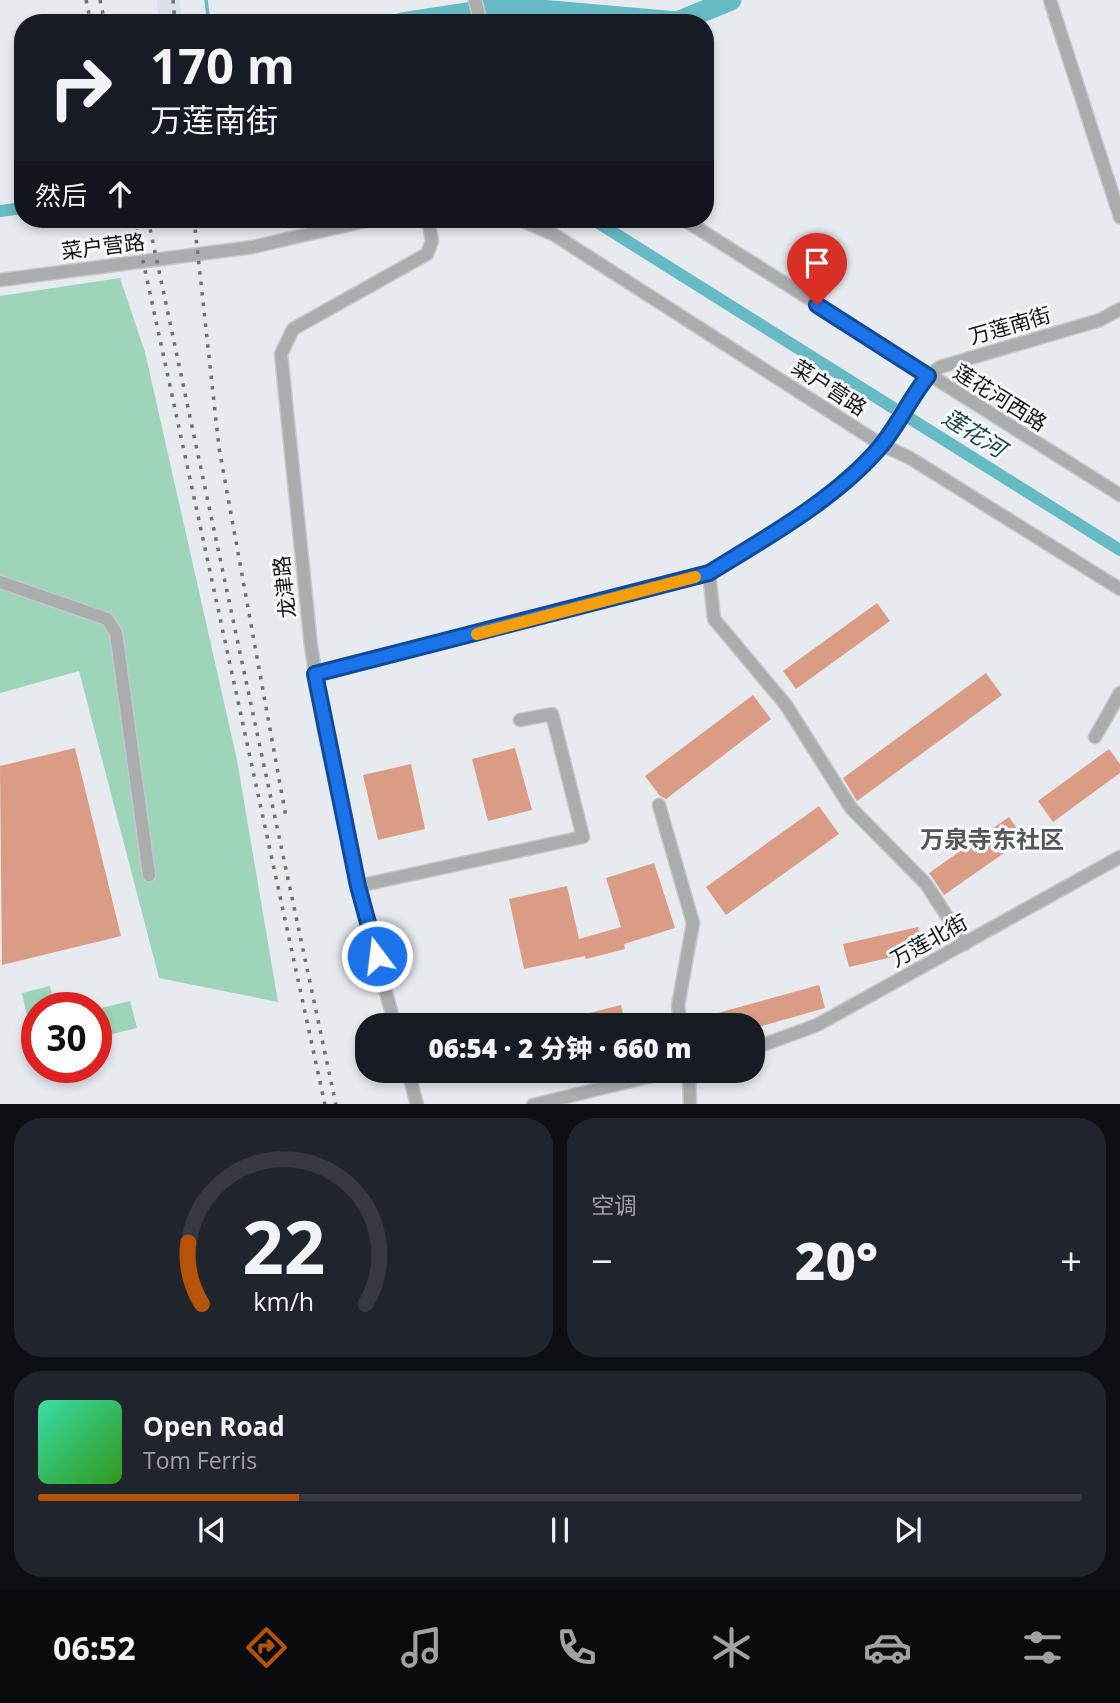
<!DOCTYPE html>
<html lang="zh">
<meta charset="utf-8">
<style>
:root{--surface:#171b24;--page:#20242c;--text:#f1f3f6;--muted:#9ea1a6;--line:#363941;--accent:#b45309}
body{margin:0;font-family:"Open Sans","Noto Sans SC",sans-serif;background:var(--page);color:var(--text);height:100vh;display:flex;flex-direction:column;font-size:26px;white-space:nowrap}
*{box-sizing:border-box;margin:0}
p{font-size:23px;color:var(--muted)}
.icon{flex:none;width:38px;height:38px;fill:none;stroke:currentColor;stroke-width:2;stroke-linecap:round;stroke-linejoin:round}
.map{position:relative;height:1104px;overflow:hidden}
.side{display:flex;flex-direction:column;gap:14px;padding:14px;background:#0d0f14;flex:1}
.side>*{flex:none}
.top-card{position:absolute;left:14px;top:14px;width:700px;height:214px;border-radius:28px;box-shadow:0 4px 10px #0003;background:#171b24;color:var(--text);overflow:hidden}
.speed{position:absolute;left:21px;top:992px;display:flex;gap:14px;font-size:35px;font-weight:700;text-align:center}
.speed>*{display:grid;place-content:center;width:91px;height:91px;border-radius:50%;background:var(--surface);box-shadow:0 4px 10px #0003;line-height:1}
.speed .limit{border:10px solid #d22;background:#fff;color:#111}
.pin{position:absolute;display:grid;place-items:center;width:60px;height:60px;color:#fff;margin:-72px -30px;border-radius:50% 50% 50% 0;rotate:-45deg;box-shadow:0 0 7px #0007}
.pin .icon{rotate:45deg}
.me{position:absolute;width:77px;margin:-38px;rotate:345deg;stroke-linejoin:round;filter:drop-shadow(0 0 5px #0008)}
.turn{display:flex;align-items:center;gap:24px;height:147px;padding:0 21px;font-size:32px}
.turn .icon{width:91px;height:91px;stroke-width:2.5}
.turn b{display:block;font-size:49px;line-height:60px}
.then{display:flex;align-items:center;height:66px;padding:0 21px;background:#0003;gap:14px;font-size:26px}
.big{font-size:52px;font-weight:800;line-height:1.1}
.side .widget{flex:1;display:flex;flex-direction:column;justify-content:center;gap:10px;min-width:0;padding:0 24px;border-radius:28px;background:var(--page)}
.side .dial{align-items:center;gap:0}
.dial svg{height:182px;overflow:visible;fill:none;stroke:var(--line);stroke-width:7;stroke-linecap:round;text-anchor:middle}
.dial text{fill:var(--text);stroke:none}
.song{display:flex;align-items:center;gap:21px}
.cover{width:84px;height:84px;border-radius:10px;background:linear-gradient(135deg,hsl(160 70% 55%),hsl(110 70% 35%))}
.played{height:7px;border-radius:4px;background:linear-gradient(90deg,var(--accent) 25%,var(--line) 25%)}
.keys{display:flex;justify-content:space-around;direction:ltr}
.heat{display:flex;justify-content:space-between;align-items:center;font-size:38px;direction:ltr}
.side .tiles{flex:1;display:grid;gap:14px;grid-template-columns:1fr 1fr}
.widget:last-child{grid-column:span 2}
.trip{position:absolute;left:355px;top:1013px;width:410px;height:70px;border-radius:28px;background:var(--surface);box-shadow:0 4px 10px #0003;font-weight:800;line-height:70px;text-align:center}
.menu{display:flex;height:112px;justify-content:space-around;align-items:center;background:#090b0e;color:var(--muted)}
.menu .icon{width:49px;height:49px}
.menu .active{color:var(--accent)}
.menu b{font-size:32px;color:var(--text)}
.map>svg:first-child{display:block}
.built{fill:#dae1ed}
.green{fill:#9ed5ba}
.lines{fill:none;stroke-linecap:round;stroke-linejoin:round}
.stream{stroke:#66bac4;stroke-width:3.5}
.canal{stroke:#66bac4;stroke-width:12}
.river{stroke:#66bac4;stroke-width:21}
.building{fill:#db9c85}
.minor-casing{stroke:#c5c8cc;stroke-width:15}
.minor{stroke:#aaadad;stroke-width:12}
.rail{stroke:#6f7174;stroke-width:3.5;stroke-dasharray:3.5 7;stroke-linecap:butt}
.route-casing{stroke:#114b97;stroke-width:18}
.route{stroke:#1a73e8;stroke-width:12}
.slow{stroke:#f59e0b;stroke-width:12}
.labels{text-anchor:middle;stroke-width:6;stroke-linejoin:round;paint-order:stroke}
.street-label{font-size:21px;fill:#121315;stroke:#f5f8fd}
.water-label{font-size:23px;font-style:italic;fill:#1d4449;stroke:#f5f8fd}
.quarter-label{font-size:24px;font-weight:bold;fill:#54565a;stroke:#f5f8fd}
</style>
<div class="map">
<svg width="1120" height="1105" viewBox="0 0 1120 1105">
<rect width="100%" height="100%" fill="#e7eaef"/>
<path class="built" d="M 157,0 L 180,0 L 182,23 L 159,23 Z"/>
<path class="green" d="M 120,278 L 145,352 L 237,760 L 278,1002 L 159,978 L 79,671 L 0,693 L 0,296 Z
M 50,986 L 55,1008 L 37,1008 L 37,1039 L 32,1040 L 22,993 Z
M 130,1001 L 137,1028 L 96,1038 L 96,1009 Z"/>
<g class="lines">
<path class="stream" d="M 206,0 L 209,23"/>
<path class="canal" d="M 0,211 L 23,208
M 592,219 L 1120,550"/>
<path class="river" d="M 402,23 L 506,7 L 677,22 L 731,0"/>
</g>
<path class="building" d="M 877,603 L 890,621 L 796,689 L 783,671 Z
M 986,673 L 1002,695 L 857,801 L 843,778 Z
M 753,695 L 771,719 L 666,799 L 660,796 L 645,776 Z
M 75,748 L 121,936 L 2,965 L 0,766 Z
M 515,748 L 532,810 L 488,821 L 472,759 Z
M 1109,749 L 1120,764 L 1120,773 L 1053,822 L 1038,801 Z
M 411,764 L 425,829 L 378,840 L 363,775 Z
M 819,806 L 839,834 L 726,915 L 706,887 Z
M 1009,817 L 1024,839 L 944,895 L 929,873 Z
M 654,863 L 675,928 L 624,944 L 625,949 L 586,959 L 585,956 L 524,969 L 509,899 L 567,886 L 579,939 L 621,927 L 606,878 Z
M 918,927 L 923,950 L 849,967 L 843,944 Z
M 819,985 L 825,1008 L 752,1029 L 752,1026 L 690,1026 L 689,1021 Z
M 621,1005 L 626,1026 L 554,1026 L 553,1022 Z"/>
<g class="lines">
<defs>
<path id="minor" d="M 475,0 L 481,23
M 1050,0 L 1120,217
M 518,219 L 553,234 L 882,445 L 910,458 L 1120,589
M 683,219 L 1120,495
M 0,280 L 253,247 L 374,219
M 709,573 L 714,619 L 786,705 L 851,808 L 926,884 L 965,944
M 0,582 L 107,619 L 116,633 L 149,875
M 315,674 L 709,573 C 759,543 813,512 856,473 C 890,442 904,394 940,367 L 1100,320 L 1120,309
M 1095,737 L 1120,693
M 659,805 L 693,923 L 678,1006 L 681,1026
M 358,886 L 583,837 L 552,714 L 520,720
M 395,1026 L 358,886 L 324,730 L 311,646 L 281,354 L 293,329 L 427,254 L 432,241 L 428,219
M 752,1049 L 817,1025 L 1120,857
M 408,1071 L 417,1105
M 689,1071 L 690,1105
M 533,1105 L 672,1071"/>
</defs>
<use href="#minor" class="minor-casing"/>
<use href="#minor" class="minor"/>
<path class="rail" d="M 86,0 L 91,23
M 100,0 L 105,23
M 173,0 L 175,23
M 134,219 L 325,1105
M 148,219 L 336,1105
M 194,219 L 219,448 L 286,817"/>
</g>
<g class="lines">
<defs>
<path id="route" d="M 377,956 L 358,886 L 315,674 L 709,573 C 766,538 837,498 880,447 C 898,426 910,398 928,376 L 817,305"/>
</defs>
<use href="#route" class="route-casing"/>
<use href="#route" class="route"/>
<path class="slow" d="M 477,634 L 695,577"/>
</g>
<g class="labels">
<g class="street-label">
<text transform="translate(103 247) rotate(-7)" y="7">菜户营路</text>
<text transform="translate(1010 326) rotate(-16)" y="7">万莲南街</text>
<text transform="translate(829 388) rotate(33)" y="7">菜户营路</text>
<text transform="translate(1000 398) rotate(32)" y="7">莲花河西路</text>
<text transform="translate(285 587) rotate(-96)" y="7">龙津路</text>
<text transform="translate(929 941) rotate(-29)" y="7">万莲北街</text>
</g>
<g class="water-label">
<text transform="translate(974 433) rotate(32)" y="8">莲花河</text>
</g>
<g class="quarter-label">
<text x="992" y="848">万泉寺东社区</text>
</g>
</g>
</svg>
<div class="speed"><div class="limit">30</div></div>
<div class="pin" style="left:817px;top:305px;background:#d93025"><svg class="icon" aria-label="arrive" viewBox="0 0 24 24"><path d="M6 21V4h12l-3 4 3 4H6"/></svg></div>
<svg class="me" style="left:377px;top:956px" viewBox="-20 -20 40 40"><circle r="17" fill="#1a73e8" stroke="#fff" stroke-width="3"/><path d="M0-11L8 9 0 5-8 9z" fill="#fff"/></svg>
<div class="trip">06:54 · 2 分钟 · 660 m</div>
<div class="top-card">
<div class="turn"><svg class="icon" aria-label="right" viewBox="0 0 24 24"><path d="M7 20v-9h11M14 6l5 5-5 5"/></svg><div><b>170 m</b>万莲南街</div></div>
<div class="then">然后<svg class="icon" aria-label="ahead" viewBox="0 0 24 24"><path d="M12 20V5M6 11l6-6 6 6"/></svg></div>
</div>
</div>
<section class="side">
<div class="tiles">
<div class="widget dial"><svg viewBox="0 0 100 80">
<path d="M14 69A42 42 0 1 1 86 69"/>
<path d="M14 69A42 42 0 0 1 8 42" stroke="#b45309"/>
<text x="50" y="56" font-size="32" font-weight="700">22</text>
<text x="50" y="72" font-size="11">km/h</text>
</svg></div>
<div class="widget"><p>空调</p>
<div class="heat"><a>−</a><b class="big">20°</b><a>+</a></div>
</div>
<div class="widget">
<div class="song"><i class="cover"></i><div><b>Open Road</b><p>Tom Ferris</p></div></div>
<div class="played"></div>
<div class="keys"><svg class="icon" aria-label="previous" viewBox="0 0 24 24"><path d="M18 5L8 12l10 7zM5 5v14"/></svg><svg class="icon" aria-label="pause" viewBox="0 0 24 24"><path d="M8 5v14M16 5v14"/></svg><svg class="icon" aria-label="next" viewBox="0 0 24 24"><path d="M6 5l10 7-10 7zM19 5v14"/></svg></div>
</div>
</div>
</section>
<nav class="menu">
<b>06:52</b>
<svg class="icon active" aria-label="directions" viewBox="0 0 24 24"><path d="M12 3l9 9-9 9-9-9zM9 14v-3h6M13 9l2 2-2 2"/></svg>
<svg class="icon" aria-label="music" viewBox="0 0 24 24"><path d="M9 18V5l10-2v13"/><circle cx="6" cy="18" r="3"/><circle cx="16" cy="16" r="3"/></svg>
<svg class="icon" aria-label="phone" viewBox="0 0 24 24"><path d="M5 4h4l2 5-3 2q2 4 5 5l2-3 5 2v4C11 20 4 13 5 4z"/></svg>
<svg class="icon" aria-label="climate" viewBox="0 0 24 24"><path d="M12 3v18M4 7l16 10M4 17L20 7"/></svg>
<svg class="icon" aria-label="car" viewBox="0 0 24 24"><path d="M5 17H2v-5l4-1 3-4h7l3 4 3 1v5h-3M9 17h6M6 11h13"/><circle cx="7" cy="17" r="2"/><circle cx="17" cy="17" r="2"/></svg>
<svg class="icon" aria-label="filters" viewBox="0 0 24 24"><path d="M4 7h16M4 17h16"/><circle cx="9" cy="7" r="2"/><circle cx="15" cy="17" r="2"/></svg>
</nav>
